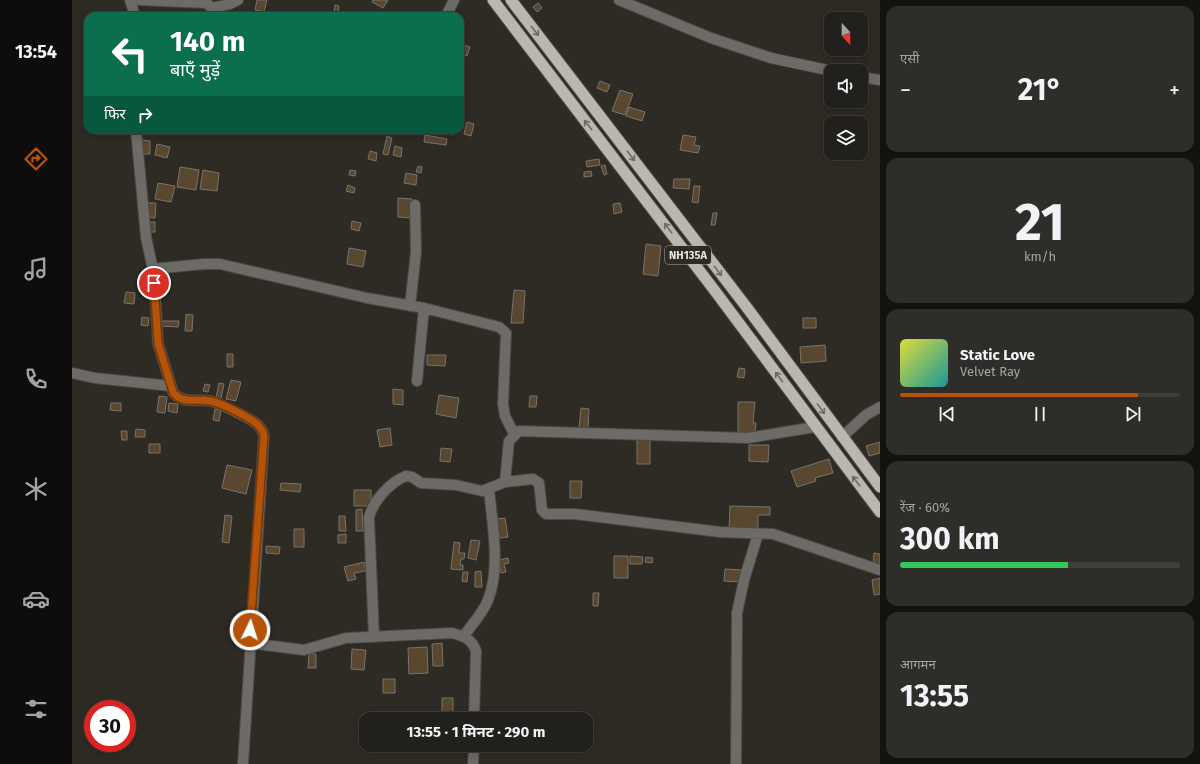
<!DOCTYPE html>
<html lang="hi">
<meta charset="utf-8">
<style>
:root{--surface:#22201c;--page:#2e2d29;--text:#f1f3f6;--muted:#a2a3a3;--line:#3f3e3b;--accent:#b45309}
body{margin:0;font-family:"Fira Sans","Noto Sans Devanagari",sans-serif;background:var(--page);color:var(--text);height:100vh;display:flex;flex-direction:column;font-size:15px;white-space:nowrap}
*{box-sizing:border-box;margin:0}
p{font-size:13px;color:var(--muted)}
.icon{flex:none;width:22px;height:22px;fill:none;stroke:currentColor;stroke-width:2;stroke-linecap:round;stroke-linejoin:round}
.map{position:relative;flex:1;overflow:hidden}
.drawer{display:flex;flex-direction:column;gap:6px;padding:6px;background:#13120f;width:320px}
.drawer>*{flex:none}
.banner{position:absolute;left:12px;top:12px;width:380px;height:122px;border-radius:12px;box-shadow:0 2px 10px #0003,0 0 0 1px var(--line);background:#0b6e4f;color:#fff;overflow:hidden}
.needle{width:26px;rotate:159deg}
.tools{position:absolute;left:752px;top:12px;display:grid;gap:8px}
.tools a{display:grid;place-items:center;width:44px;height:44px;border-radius:8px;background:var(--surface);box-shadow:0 2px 10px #0003,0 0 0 1px var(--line);font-size:20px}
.speed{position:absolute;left:12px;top:700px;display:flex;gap:8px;font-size:20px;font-weight:700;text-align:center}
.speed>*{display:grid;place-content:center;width:52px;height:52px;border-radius:50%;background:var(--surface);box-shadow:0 2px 10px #0003,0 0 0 1px var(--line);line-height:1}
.speed .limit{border:6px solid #d22;background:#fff;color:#111}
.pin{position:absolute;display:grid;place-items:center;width:34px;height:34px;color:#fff;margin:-17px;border:2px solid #fff;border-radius:50%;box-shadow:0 1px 4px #0007}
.me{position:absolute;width:44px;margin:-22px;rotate:4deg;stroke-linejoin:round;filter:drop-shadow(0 0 3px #0008)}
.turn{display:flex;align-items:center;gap:14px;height:84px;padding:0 20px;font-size:18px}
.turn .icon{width:52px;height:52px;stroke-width:2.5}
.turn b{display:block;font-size:28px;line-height:34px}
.then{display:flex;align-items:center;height:38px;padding:0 20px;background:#0003;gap:8px;font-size:15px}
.big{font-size:30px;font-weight:700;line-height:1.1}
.drawer .tile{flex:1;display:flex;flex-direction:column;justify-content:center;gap:6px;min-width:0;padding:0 14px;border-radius:12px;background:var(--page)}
.drawer .dial{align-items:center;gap:0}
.dial b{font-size:52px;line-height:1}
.song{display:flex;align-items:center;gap:12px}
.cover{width:48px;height:48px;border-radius:6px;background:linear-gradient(135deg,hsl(60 70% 55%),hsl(180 70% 35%))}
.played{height:4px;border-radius:2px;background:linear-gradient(90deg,var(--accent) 85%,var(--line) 85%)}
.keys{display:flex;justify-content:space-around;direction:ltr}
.heat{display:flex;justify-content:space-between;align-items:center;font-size:22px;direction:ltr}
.charge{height:6px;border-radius:3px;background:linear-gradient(90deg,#34c759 60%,var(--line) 0)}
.trip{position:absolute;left:287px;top:712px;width:234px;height:40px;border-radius:12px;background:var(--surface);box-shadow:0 2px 10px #0003,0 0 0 1px var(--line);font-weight:700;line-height:40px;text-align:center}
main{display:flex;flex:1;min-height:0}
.menu{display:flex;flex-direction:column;width:72px;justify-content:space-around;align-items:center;background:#0e0d0b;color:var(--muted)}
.menu .icon{width:28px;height:28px}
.menu .selected{color:var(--accent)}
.menu b{font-size:18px;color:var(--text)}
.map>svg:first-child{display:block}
.building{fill:#594730;stroke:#78736d}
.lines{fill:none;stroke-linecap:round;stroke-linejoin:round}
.minor-casing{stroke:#4b4943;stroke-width:12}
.trunk-casing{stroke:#4b4943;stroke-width:13}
.minor{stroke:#6d6b68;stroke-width:10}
.trunk{stroke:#bcb6b1;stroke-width:11}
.oneway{stroke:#6e6a64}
.route-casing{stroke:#753606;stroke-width:10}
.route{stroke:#b45309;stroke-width:7}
.labels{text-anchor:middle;stroke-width:4;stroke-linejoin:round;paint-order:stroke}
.shield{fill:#2e2b25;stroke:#afaca8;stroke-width:1}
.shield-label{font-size:11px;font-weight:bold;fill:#e6e4e0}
</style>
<main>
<nav class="menu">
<b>13:54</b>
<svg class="icon selected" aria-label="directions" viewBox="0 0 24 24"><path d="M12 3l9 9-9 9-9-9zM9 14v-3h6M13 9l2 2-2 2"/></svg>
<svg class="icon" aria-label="music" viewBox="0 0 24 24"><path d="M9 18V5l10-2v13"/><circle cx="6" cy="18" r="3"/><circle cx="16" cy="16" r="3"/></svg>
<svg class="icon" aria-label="phone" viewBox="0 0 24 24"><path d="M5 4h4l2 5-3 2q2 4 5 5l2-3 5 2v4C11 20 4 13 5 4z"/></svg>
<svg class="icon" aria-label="climate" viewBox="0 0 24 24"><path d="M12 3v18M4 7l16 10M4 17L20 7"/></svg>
<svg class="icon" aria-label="car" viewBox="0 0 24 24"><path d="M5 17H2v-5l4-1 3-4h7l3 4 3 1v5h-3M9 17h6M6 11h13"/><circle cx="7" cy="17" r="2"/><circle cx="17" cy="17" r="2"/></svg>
<svg class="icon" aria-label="filters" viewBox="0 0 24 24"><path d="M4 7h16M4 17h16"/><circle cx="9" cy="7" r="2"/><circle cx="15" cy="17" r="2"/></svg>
</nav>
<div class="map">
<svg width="808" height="764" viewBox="0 0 808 764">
<rect width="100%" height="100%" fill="#2e2b25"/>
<path class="building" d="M 185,0 L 195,0 L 192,12 L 183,10 Z
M 301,0 L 316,0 L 311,8 L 300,2 Z
M 466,3 L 470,8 L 465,12 L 461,7 Z
M 263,5 L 267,6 L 266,13 L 262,12 Z
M 391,45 L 398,47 L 395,56 L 389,54 Z
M 528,81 L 538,85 L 535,92 L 525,88 Z
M 548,90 L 561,94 L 553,115 L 540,111 Z
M 557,107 L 573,112 L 570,121 L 554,116 Z
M 395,122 L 402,124 L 399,136 L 392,134 Z
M 371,130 L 382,130 L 380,135 L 370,133 Z
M 353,135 L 375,139 L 374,145 L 352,142 Z
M 611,135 L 624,137 L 622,145 L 628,146 L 626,153 L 608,150 Z
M 315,136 L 320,138 L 316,155 L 311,154 Z
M 69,140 L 78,141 L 78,154 L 68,154 Z
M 85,144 L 98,147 L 95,158 L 83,155 Z
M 323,146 L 330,148 L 329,157 L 321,155 Z
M 298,151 L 305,153 L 304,161 L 296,159 Z
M 527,159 L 528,165 L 515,167 L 514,161 Z
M 533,165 L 535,174 L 532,175 L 529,166 Z
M 346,166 L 350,167 L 349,173 L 344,172 Z
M 108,167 L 127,170 L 124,190 L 105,187 Z
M 131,170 L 147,173 L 145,191 L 128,189 Z
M 278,170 L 284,171 L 283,176 L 277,175 Z
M 519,171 L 520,176 L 512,177 L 512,172 Z
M 334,173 L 345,175 L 344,185 L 332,183 Z
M 602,179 L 618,179 L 617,189 L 601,188 Z
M 86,183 L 103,186 L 99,202 L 83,199 Z
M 276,185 L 283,188 L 282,193 L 274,191 Z
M 622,186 L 628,186 L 626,203 L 620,202 Z
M 326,198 L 340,199 L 340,218 L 326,217 Z
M 75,203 L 84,203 L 83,218 L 75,217 Z
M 548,203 L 550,212 L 542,214 L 541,204 Z
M 641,213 L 645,213 L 643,225 L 639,225 Z
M 280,221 L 289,223 L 287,231 L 279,229 Z
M 75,222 L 83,222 L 83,232 L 76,232 Z
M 574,244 L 589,246 L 586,276 L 571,274 Z
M 277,248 L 294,251 L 291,267 L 275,264 Z
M 442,290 L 453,291 L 451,323 L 439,323 Z
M 54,292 L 63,293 L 62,304 L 52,303 Z
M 114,314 L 121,315 L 120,331 L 113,331 Z
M 70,317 L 77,318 L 76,326 L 69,325 Z
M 731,318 L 744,318 L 744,328 L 731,328 Z
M 88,321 L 107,321 L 106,327 L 88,326 Z
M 753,345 L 754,361 L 729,363 L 728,347 Z
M 155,354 L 161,354 L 161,367 L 155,367 Z
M 355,355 L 374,355 L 373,366 L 355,365 Z
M 667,368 L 673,369 L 672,378 L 665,377 Z
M 159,380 L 169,382 L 164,401 L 154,399 Z
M 147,383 L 152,384 L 149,399 L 144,398 Z
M 133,384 L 138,385 L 136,392 L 131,391 Z
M 321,389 L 331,390 L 331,405 L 321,404 Z
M 367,395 L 387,398 L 384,418 L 364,414 Z
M 87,396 L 95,397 L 93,413 L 85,412 Z
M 458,396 L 465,396 L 464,407 L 457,407 Z
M 666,402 L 683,402 L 681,423 L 684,423 L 683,432 L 678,432 L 678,435 L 666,434 Z
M 39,403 L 49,403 L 49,411 L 38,410 Z
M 97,403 L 106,404 L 105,413 L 96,411 Z
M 509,408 L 517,409 L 516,428 L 507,428 Z
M 143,409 L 149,411 L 147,421 L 141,420 Z
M 318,428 L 320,445 L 308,447 L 305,430 Z
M 64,429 L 73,430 L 73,437 L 63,437 Z
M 49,431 L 55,431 L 55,440 L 50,440 Z
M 565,439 L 578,439 L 578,464 L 565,464 Z
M 808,442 L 808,453 L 797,456 L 794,446 Z
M 77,444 L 88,444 L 88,453 L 77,453 Z
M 677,445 L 697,445 L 696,462 L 677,461 Z
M 369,448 L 380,449 L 378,462 L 368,461 Z
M 757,459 L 761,473 L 743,478 L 744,481 L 725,487 L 719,471 Z
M 155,465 L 180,470 L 174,494 L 150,488 Z
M 498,481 L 510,481 L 509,498 L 498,498 Z
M 209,483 L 229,484 L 228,492 L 208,490 Z
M 282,490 L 299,490 L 299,506 L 282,506 Z
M 658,506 L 698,507 L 698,515 L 686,515 L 686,531 L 657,530 Z
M 290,509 L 291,531 L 284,531 L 284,510 Z
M 153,515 L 160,516 L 157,543 L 150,542 Z
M 267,516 L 273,516 L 274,531 L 267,531 Z
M 433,518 L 436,537 L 428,538 L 424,519 Z
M 222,529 L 232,529 L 232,547 L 222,547 Z
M 274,534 L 274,543 L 266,543 L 266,535 Z
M 399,540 L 408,541 L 404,560 L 396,558 Z
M 382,542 L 388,543 L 387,553 L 393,553 L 392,559 L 389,559 L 388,565 L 391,565 L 391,570 L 379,569 Z
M 194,546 L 208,547 L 207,554 L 194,553 Z
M 802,553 L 808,554 L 808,568 L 801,567 Z
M 542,556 L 556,556 L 556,578 L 542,578 Z
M 558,556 L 571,557 L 570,564 L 558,564 Z
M 574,557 L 581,558 L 580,563 L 573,562 Z
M 436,558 L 437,563 L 432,564 L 434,572 L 429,573 L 427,560 Z
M 292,562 L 294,571 L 282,573 L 284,579 L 276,581 L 272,567 Z
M 653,569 L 671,570 L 670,582 L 652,581 Z
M 409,571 L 410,587 L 403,587 L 403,572 Z
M 391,572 L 396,572 L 395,582 L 390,581 Z
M 808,578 L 808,594 L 802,595 L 800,580 Z
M 521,593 L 527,593 L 526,606 L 521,606 Z
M 370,643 L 371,666 L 361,666 L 360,644 Z
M 355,647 L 356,673 L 337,674 L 336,648 Z
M 280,649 L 294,650 L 292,670 L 279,669 Z
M 237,654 L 244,654 L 244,668 L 236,668 Z
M 311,679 L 323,679 L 323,693 L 311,693 Z
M 370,698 L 381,698 L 381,719 L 370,719 Z
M 425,715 L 437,715 L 437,719 L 425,719 Z"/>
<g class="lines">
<defs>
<path id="minor" d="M 58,0 L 63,16
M 67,0 L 134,3 L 140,8 L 141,16
M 547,0 L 639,38 L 699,58 L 760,71
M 140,8 L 158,4 L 166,0
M 374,16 L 382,0
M 789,77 L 808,80
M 64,130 L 74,237 L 82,275 L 86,343 L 101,392 C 110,405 125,398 139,401 C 147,403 180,419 186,425 C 189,428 191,431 192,436 L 171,764
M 81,269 L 132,264 L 148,264 L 295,298 L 352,308 L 345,381
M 338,306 L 344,252 L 343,205
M 352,308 L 427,327 L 434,333 L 431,404 L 433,416 L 442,434
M 0,373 L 23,378 L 99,386
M 770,437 L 794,415 L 808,407
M 433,482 L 437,441 L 447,431 L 676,438 L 743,427
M 392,636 C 400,624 411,613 416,600 C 429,568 420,522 417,489
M 302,637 L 297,518 C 300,502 318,482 334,476 L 340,477 L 349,483 L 384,485 L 410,491 L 433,482 L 461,479 L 467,483 L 470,510 L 474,514 L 503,514 L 648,532 L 701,534 L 808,570
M 177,643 L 232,650 L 274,638 L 380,633 C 392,636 400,639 404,651 L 402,719
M 401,764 L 402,745
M 664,764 L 665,613 L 672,580 L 686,534"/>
<path id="trunk" d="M 421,0 L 643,291 L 808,512
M 439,0 L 676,309 L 808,487"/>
</defs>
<use href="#minor" class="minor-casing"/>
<use href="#trunk" class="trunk-casing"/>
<use href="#minor" class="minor"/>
<use href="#trunk" class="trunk"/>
</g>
<defs><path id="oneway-shaft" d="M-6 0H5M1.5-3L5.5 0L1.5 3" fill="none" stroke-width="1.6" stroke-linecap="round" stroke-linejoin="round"/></defs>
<g class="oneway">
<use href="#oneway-shaft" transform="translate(463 31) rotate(52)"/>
<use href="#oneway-shaft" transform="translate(516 125) rotate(-128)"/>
<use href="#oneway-shaft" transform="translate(559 156) rotate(53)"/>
<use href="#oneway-shaft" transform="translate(596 228) rotate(-127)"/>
<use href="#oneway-shaft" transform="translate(646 271) rotate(52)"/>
<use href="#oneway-shaft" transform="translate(707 377) rotate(-126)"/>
<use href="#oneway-shaft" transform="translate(749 409) rotate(54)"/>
<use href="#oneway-shaft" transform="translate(784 481) rotate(-127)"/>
</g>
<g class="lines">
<defs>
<path id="route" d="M 82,283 L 86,343 L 101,392 C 110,405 125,398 139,401 C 149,403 179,418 186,425 C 189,428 191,431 192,436 L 178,630"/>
</defs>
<use href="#route" class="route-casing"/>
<use href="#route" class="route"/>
</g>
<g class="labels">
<rect class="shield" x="593" y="246" width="46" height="18" rx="3"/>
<g class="shield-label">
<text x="616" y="259">NH135A</text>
</g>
</g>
</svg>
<div class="tools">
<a><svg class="needle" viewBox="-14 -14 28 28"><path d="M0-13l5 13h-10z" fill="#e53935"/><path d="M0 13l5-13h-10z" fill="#a2a3a3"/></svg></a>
<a><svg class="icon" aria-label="sound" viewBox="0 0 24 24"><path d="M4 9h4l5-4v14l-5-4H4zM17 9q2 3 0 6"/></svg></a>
<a><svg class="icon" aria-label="layers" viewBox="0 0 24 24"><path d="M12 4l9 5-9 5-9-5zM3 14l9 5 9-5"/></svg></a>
</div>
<div class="speed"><div class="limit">30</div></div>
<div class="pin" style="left:82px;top:283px;background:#d93025"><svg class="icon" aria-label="arrive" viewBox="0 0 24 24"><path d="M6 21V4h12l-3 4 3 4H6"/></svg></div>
<svg class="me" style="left:178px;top:630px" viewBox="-20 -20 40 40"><circle r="17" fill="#b45309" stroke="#fff" stroke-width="3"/><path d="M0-11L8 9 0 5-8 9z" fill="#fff"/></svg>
<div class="trip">13:55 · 1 मिनट · 290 m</div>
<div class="banner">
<div class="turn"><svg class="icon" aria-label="left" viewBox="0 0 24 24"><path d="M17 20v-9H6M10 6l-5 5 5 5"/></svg><div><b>140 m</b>बाएँ मुड़ें</div></div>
<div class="then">फिर<svg class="icon" aria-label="right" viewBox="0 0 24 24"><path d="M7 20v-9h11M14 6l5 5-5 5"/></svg></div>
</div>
</div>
<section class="drawer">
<div class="tile"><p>एसी</p>
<div class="heat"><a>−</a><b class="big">21°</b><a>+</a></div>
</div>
<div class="tile dial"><b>21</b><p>km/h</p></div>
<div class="tile">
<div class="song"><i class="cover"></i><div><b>Static Love</b><p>Velvet Ray</p></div></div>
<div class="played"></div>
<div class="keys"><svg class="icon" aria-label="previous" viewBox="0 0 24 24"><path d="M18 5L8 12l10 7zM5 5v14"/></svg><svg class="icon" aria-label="pause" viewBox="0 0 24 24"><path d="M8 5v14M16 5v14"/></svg><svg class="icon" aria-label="next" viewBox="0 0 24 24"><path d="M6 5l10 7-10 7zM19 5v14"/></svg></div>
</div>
<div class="tile"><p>रेंज · 60%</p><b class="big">300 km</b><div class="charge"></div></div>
<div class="tile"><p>आगमन</p><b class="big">13:55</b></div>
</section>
</main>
